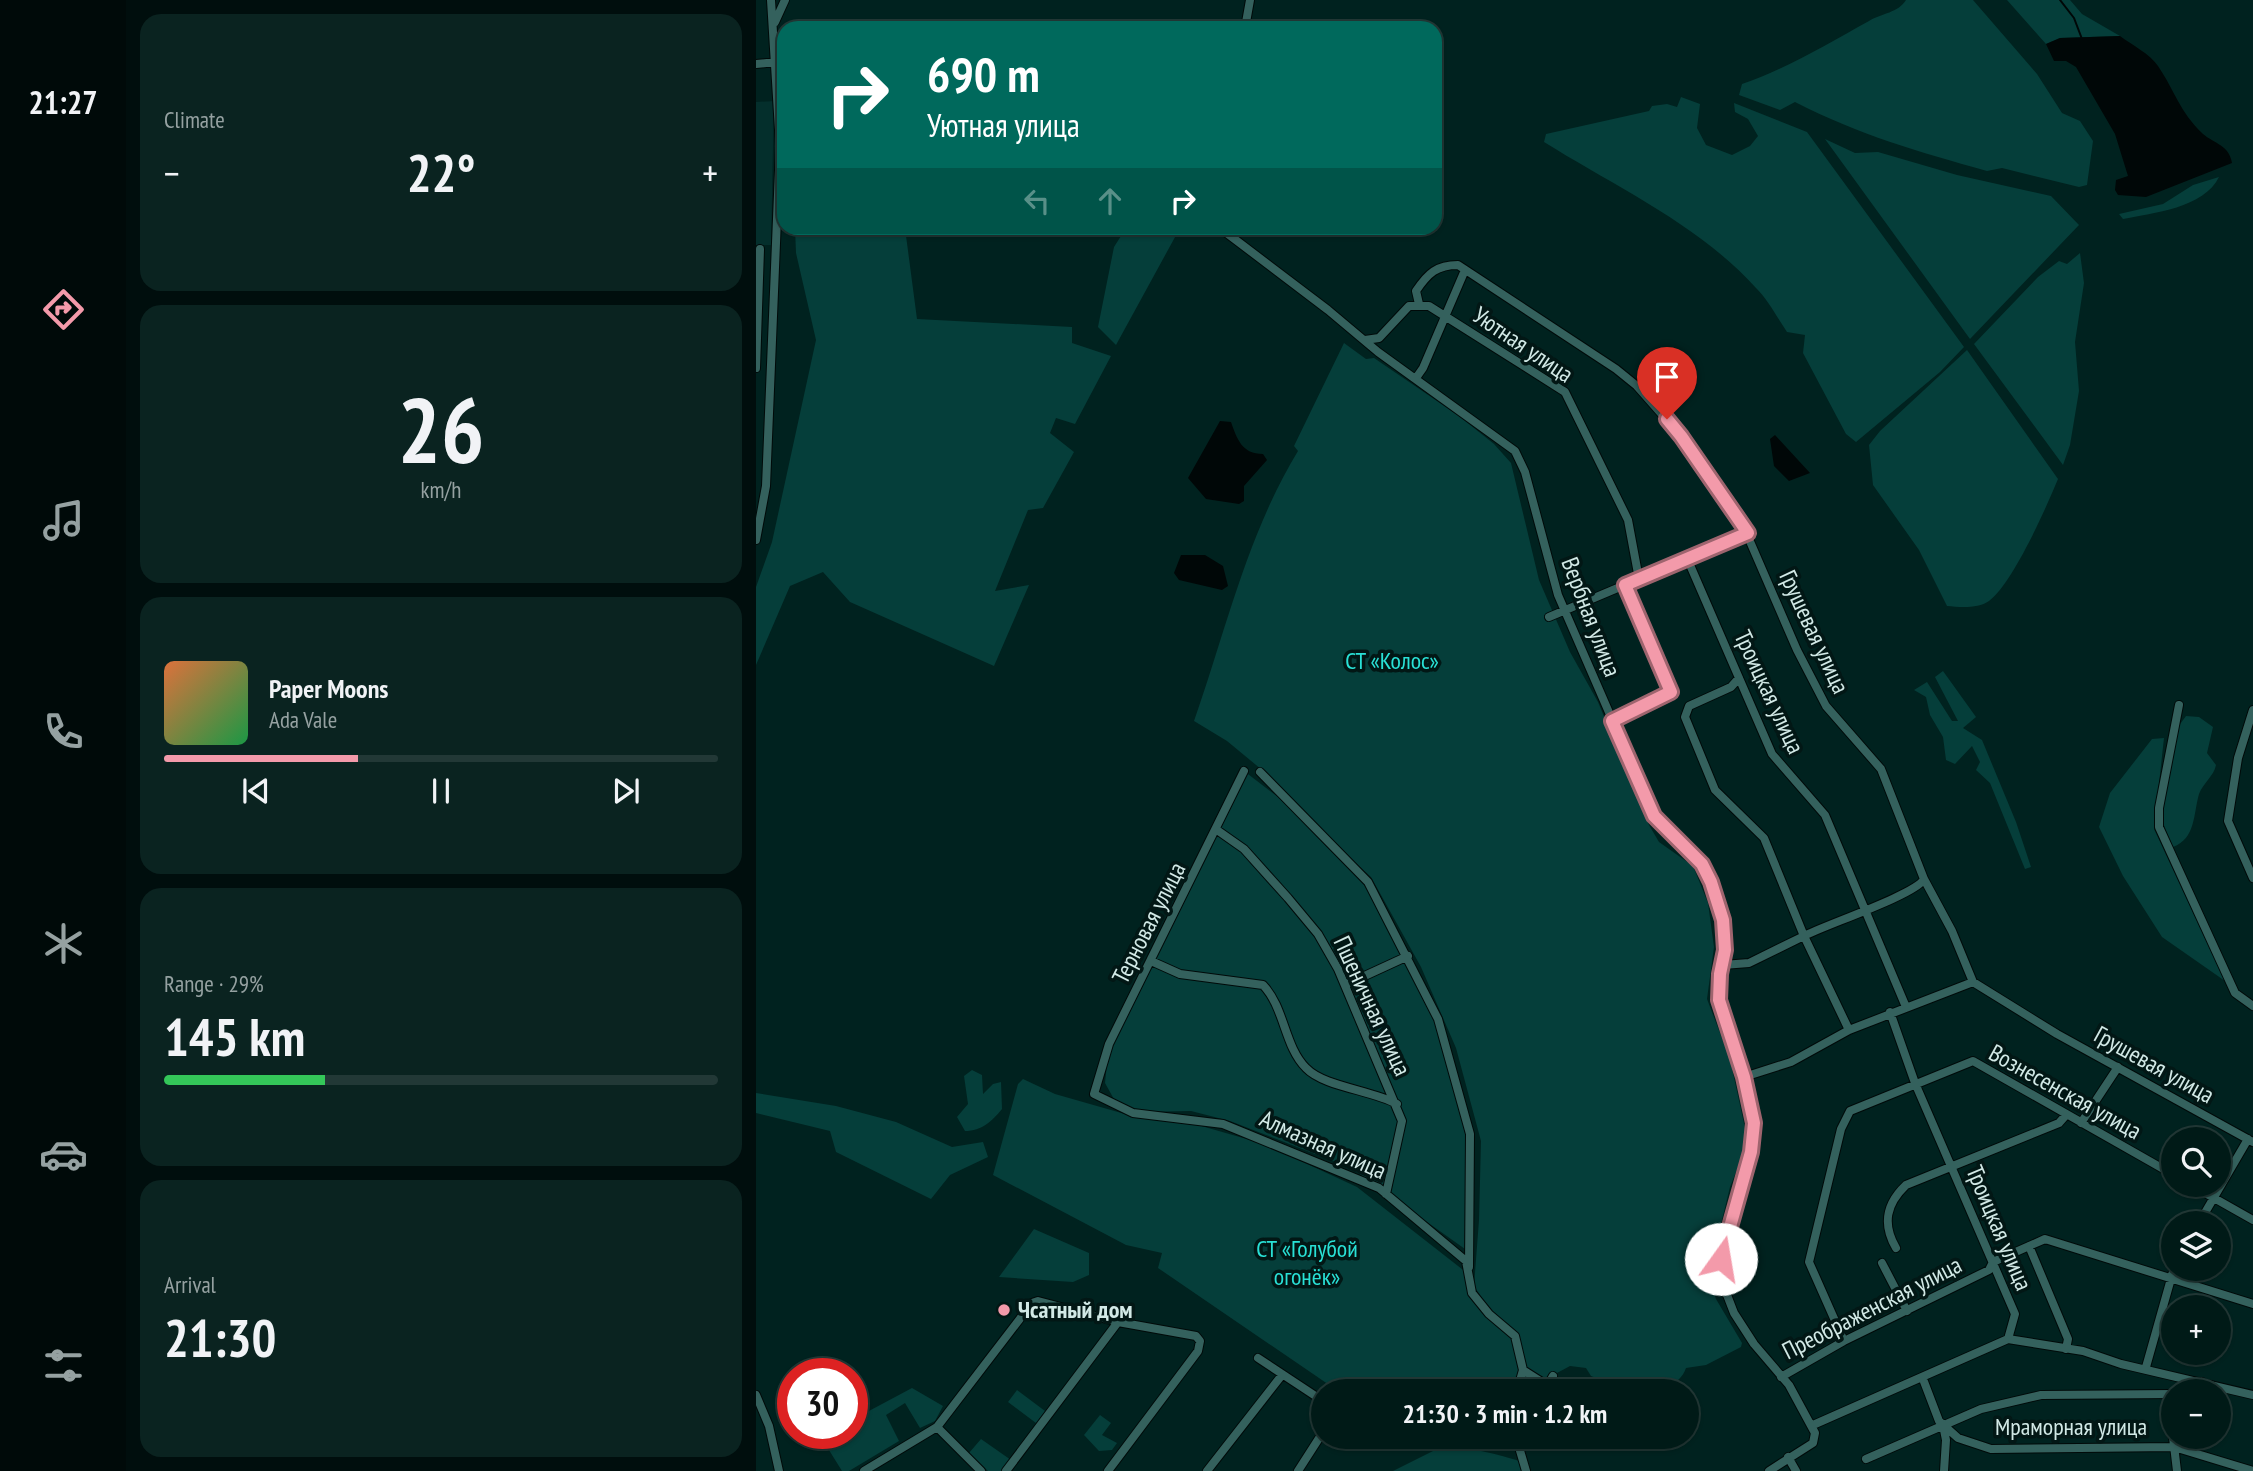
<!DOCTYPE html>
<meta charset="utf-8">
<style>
:root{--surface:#001a17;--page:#0a2320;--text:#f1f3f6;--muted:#95a1a1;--line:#223836;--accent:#f39aaa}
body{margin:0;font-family:"PT Sans Narrow",sans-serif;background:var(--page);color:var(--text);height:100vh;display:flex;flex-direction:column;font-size:26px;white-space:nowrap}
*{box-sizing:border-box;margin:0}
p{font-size:23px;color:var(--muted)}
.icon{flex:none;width:38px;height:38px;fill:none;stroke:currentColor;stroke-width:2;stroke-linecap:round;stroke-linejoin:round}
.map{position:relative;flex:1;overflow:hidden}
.drawer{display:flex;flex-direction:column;gap:14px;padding:14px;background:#000e0d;width:630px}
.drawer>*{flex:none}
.hud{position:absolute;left:21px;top:21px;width:665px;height:214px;border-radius:21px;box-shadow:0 2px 5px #0004,0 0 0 2px var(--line);background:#00695c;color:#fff;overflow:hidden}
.controls{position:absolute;left:1405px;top:1127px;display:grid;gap:14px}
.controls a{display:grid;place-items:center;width:70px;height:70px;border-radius:50%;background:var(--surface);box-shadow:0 2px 5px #0004,0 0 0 2px var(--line);font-size:35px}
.speed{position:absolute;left:21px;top:1358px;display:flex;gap:14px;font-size:35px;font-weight:700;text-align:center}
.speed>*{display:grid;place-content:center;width:91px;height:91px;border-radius:50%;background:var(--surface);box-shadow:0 2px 5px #0004,0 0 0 2px var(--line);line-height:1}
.speed .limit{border:10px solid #d22;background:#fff;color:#111}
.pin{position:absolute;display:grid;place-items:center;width:60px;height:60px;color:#fff;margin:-72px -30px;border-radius:50% 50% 50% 0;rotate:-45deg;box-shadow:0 0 7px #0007}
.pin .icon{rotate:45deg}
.me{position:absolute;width:77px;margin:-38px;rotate:13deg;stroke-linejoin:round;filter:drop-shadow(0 0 5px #0008)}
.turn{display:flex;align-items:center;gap:24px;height:147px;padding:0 35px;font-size:32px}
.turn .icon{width:91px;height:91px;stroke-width:2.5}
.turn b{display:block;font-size:49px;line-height:60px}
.lanes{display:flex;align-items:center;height:66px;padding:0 35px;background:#0003;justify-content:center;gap:35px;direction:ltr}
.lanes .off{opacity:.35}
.big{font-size:52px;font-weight:600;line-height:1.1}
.drawer .widget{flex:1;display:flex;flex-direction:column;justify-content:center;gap:10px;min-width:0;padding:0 24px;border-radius:21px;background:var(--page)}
.drawer .dial{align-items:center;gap:0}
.dial b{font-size:91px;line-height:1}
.song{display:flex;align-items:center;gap:21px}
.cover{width:84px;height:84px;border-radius:10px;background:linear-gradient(135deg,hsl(20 70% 55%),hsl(140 70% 35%))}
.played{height:7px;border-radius:4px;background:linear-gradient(90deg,var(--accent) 35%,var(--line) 35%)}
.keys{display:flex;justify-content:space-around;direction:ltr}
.heat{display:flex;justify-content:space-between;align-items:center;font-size:38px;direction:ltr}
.charge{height:10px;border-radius:5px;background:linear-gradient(90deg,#34c759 29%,var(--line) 0)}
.trip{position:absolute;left:555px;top:1379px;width:388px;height:70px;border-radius:35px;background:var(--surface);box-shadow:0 2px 5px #0004,0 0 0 2px var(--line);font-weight:600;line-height:70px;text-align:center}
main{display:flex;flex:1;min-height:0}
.menu{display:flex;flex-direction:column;width:126px;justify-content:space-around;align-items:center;background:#000a09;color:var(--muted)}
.menu .icon{width:49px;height:49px}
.menu .on{color:var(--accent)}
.menu b{font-size:32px;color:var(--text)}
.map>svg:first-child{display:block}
.built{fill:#042f2c}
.green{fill:#053e3a}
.water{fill:#000707}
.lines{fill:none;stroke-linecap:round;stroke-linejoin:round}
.stream{stroke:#000707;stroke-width:2}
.minor-casing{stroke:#000a09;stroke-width:10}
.minor{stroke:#34615d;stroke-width:8}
.route-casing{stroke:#9e646e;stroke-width:18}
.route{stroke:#f39aaa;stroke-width:12}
.poi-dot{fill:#f39aaa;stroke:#021715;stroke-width:2.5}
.labels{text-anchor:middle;stroke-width:7;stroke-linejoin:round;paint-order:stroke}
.street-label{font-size:24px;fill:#d2e9e6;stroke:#021715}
.park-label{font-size:24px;fill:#29e1d6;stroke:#021715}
.poi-label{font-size:24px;font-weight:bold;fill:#d2e9e6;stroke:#021715;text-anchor:start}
</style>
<main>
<nav class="menu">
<b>21:27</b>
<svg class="icon on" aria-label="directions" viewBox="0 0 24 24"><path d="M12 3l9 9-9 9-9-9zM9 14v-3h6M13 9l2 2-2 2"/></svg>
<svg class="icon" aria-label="music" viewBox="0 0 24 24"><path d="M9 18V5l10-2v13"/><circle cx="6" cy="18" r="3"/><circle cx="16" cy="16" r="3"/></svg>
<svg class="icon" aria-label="phone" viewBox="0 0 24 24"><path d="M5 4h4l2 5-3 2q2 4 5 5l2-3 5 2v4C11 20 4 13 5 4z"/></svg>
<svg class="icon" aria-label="climate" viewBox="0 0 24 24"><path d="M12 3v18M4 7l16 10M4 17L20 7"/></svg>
<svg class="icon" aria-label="car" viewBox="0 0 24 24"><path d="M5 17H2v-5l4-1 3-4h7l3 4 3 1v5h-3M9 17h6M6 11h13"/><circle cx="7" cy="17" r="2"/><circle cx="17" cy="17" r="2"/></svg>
<svg class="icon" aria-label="filters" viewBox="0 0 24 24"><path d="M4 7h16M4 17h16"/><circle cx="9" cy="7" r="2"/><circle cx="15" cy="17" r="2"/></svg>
</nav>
<section class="drawer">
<div class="widget"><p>Climate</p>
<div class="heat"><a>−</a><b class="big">22°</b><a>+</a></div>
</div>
<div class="widget dial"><b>26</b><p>km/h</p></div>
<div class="widget">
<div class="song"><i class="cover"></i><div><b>Paper Moons</b><p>Ada Vale</p></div></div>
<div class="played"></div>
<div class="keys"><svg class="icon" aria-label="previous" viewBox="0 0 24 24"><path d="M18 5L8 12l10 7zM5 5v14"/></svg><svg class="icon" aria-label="pause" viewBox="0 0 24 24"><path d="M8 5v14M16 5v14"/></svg><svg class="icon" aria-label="next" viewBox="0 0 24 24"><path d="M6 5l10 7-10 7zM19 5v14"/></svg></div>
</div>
<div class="widget"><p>Range · 29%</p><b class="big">145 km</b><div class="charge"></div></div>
<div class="widget"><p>Arrival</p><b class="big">21:30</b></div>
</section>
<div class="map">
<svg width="1497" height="1471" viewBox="0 0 1497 1471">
<rect width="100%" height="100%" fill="#00221f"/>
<path class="built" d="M 18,101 L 15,245 L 0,245 L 0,102 Z"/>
<path class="green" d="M 1150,0 L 1217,0 L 1281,74 L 1306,113 L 1324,121 L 1337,141 L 1331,185 L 1323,187 L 1246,168 L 1231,171 C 1160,151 1106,136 1039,102 L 1024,110 L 983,95 L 986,84 C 1032,68 1071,44 1113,21 C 1126,13 1142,13 1150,0 Z
M 1251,0 L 1314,0 L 1326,14 L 1364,36 L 1304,38 L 1290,44 Z
M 925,97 L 944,104 L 941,128 L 950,145 L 976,155 L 994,146 L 1002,136 L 992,119 L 979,112 L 978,103 L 1051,132 L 1208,347 L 1184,372 L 1100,442 L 1090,434 L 1047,353 L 1049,335 L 1031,332 C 1021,317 1012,300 1000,288 C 942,224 860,187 788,142 L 790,134 L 893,111 L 896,106 L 911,104 L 921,107 Z
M 1069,139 L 1099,153 L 1122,152 L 1201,175 L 1295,196 L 1323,225 L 1214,339 Z
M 1463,177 C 1448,208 1397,213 1367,219 L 1363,214 L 1407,204 L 1437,185 Z
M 39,228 L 149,228 L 161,319 L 316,327 L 316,343 L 355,356 L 319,424 L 300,418 L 294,433 L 318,452 L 287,508 L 272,510 L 239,591 L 273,585 L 238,666 L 94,602 L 67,572 L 34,586 L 0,665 L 0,587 L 16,542 L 60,340 L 40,253 Z
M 370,228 L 424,228 L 360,345 L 342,327 L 358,247 Z
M 1324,253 L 1328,283 L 1319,342 L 1323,391 L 1314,445 L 1307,465 L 1218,344 L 1282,277 L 1303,261 L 1311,264 Z
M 588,343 L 610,359 L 618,358 L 703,416 L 738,444 L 755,463 L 783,580 L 814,652 L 842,702 L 893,825 L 903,842 L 937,866 L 952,903 L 958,947 L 951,999 L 974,1059 L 992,1142 L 974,1187 L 952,1277 L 960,1299 L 986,1343 L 985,1347 L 950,1365 L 930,1368 C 922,1392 887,1394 866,1390 C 856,1388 845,1379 835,1376 L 830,1368 L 814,1366 L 788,1380 L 770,1368 L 762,1336 L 733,1309 L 718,1286 L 723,1220 L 725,1141 L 700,1048 L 665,967 L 615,877 L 560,827 L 517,779 L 471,741 L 438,721 C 470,630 491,535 542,451 L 538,446 Z
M 1211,350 L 1302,479 C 1290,508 1257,583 1233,601 C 1222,609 1203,607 1191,606 L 1163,550 L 1117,485 L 1113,445 L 1124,431 Z
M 1187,671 L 1220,717 L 1207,728 L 1226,740 L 1260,822 L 1275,867 L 1269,869 L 1234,783 L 1220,770 L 1224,762 L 1216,746 L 1199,764 L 1190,760 L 1187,737 L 1174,715 L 1170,697 L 1158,690 L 1171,682 L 1196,721 L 1202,721 L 1179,677 Z
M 1430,716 L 1443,717 L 1457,727 L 1451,753 L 1460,765 C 1458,776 1447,783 1443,794 C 1437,815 1440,838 1417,847 L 1404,816 L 1419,731 Z
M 1408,738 L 1398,829 L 1469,981 L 1406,937 L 1367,876 L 1343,827 L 1354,793 L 1396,739 Z
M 488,771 L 522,797 L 608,885 L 630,918 L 688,1040 L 713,1151 L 709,1249 L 595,1168 L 474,1121 L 435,1111 L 381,1112 L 359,1101 L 349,1083 L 353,1044 Z
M 216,1070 L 226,1075 L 227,1094 L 237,1084 L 245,1082 L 246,1109 C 236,1121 226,1131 209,1131 L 201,1117 L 212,1104 L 208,1076 Z
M 267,1079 L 299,1094 L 376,1116 L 435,1123 L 508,1144 L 601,1187 L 711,1273 L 712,1292 C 745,1329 772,1335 760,1391 L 582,1391 L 402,1268 L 406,1253 L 370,1245 L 237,1175 L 262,1084 Z
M 0,1093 L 80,1106 L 140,1122 L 196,1147 L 227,1142 L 232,1157 L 194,1175 L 175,1199 L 80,1152 L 74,1131 L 0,1113 Z
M 278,1229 L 333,1253 L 333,1275 L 317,1282 L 243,1277 Z
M 156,1388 L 187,1406 L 179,1421 L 164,1428 L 149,1403 L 130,1415 L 143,1441 L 93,1471 L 86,1471 L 68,1442 L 74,1433 L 96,1433 L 96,1420 Z
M 261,1390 L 289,1411 L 280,1423 L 252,1402 Z
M 344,1415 L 355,1423 L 346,1435 L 361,1443 L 356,1450 L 343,1451 L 328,1435 Z
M 225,1439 L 255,1460 L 245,1471 L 232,1471 L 213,1453 Z
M 691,1444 C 701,1445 759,1458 765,1462 L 768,1471 L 637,1471 Z"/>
<path class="water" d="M 1364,36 C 1376,45 1394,54 1402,66 C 1419,91 1423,111 1447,134 C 1459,144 1473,145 1476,163 L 1390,197 L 1362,195 L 1359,190 L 1360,180 L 1372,176 L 1359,134 L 1320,67 L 1310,61 L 1298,61 L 1290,44 L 1304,38 Z
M 464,421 L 475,422 C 481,439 486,454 507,454 L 511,460 L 488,486 L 488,501 L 483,504 L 450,499 L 432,478 Z
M 1019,435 L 1054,473 L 1033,481 L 1018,466 L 1014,439 Z
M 425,555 L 449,555 L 467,566 L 472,586 L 466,590 L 423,580 L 418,573 Z"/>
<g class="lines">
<path class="stream" d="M 1304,0 L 1318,18 L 1326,39"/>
<defs>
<path id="minor" d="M 19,22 L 29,0
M 489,28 L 494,0
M 0,64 L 20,62
M 464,228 L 572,310 L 622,352 L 759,451 L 769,472 L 802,595 L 898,816 L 946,864 L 960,895 L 970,937 L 963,1000 L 988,1077 L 998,1123 L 995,1152 L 968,1241 L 966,1282 L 978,1313 L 998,1344 L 1033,1385 L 1059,1433 L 1057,1443 L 1013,1471
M 663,304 L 660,291 C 672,273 681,265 702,265 L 860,369 L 881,386 L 925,436 L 983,516 L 1041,650 L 1070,706 L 1125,769 L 1168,879 L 1196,931 L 1217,982 L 1301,1034 L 1497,1142
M 609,340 L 623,338 L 653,306 L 673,306 L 809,392 L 872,520 L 883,579
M 0,368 L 4,249
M 660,378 L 667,368 L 709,270
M 0,540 L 10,486 L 24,146 L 15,0
M 931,558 L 1016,754 L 1069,815 L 1150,1007
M 793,617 L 992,533
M 983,678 L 975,687 L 933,706 L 929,717 L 959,790 L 1008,838 L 1048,936 C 1069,925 1161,894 1168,879
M 1423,705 L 1403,808 L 1403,827 L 1479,993 L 1497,1006
M 1497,710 L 1482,758 L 1472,821 L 1497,878
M 856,721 L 915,692 L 869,585
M 488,771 L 353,1044 L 338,1094 L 377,1113 L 467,1124 L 623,1188 L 710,1261 L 716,1293 L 733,1314 L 759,1336 L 767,1370
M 504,772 L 612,882 L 682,1019 L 714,1134 L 713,1267
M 461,830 L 488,849 L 532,898 L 562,934 L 582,969 L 646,1121 L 630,1194
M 395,961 L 424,974 L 507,985 C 529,1008 528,1046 550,1068 C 568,1087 616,1090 641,1104
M 967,965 L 993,963 L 1048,936 L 1093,1030
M 589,985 L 652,956
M 988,1077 L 1035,1062 L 1093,1030 L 1217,982
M 1325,1123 L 1362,1067
M 1435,1185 L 1497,1220
M 1443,1223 L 1492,1139
M 1273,1246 L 1312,1339 L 1310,1349
M 1140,1248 C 1126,1224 1130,1204 1150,1185 L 1303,1123 L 1310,1115
M 1126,1263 L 1151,1311
M 1252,1339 L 1327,1351 L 1365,1364 L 1497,1395
M 1088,1341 L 1053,1262 L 1085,1129 L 1094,1111 L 1217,1061 L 1418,1175
M 502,1358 L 567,1401
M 1390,1367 L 1418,1268
M 1025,1377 L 1088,1341 L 1233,1270 L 1237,1262 L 1289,1239 L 1497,1304
M 1167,1379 L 1183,1421 L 1202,1438 L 1235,1449 L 1418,1447 L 1497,1471
M 761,1391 L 767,1370 L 789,1384 L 793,1383 L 797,1376
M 1434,1391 L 1442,1390 L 1446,1382
M 0,1395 L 13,1426 L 23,1471
M 1412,1395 L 1421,1471
M 1057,1425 L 1252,1339 L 1259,1314 L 1159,1083 L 1134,1012
M 1187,1425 L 1190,1440 L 1188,1471
M 181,1427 L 225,1471
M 760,1437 L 770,1471
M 1032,1457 L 1040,1471
M 1110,1459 L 1225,1409 L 1285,1395 L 1418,1394
M 108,1471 L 181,1427 L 276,1303 L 282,1301 L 362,1322
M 250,1471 L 362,1322 L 440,1336 L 444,1341 L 442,1351 L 352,1471
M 451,1471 L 526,1375
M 542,1471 L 567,1432"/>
</defs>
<use href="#minor" class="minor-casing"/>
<use href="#minor" class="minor"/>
</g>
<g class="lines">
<defs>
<path id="route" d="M 911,419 L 925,436 L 992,533 L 869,585 L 915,692 L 856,721 L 898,816 L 946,864 L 955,882 L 967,920 L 969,950 L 964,974 L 963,1000 L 988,1077 L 998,1123 L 995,1152 L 965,1259"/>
</defs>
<use href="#route" class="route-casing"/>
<use href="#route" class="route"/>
</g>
<circle class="poi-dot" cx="248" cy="1310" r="7"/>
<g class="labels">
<g class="street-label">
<text transform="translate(767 345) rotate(34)" y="8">Уютная улица</text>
<text transform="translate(835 617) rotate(69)" y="8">Вербная улица</text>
<text transform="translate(1058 632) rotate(65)" y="8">Грушевая улица</text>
<text transform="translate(1013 692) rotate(65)" y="8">Троицкая улица</text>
<text transform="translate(393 923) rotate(-63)" y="8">Терновая улица</text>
<text transform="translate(616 1006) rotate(65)" y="8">Пшеничная улица</text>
<text transform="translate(1398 1065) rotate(29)" y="8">Грушевая улица</text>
<text transform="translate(1309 1092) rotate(29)" y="8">Вознесенская улица</text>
<text transform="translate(567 1145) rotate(24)" y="8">Алмазная улица</text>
<text transform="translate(1243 1228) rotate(67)" y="8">Троицкая улица</text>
<text transform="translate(1116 1308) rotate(-27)" y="8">Преображенская улица</text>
<text x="1315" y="1435">Мраморная улица</text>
</g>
<g class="park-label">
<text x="636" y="669">СТ «Колос»</text>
<text x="551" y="1257">СТ «Голубой<tspan x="551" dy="28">огонёк»</tspan></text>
</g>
<g class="poi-label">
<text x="262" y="1318">Чсатный дом</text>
</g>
</g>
</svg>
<div class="controls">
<a><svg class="icon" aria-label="search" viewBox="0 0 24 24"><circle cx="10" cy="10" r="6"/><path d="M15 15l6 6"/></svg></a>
<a><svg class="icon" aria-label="layers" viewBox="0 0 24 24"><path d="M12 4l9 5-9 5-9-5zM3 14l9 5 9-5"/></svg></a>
<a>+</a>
<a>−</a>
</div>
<div class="speed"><div class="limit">30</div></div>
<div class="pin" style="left:911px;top:419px;background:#d93025"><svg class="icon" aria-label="arrive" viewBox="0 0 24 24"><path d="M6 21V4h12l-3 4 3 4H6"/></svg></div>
<svg class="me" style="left:965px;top:1259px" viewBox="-20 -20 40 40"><circle r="19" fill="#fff"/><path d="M0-13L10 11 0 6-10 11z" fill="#f39aaa"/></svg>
<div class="trip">21:30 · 3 min · 1.2 km</div>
<div class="hud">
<div class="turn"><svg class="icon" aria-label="right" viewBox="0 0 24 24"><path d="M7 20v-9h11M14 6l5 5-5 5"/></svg><div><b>690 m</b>Уютная улица</div></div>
<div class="lanes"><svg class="icon off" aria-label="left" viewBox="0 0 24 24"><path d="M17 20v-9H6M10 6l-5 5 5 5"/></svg><svg class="icon off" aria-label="ahead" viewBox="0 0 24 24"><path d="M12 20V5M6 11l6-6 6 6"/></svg><svg class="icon" aria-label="right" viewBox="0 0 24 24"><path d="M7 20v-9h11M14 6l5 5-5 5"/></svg></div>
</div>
</div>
</main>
